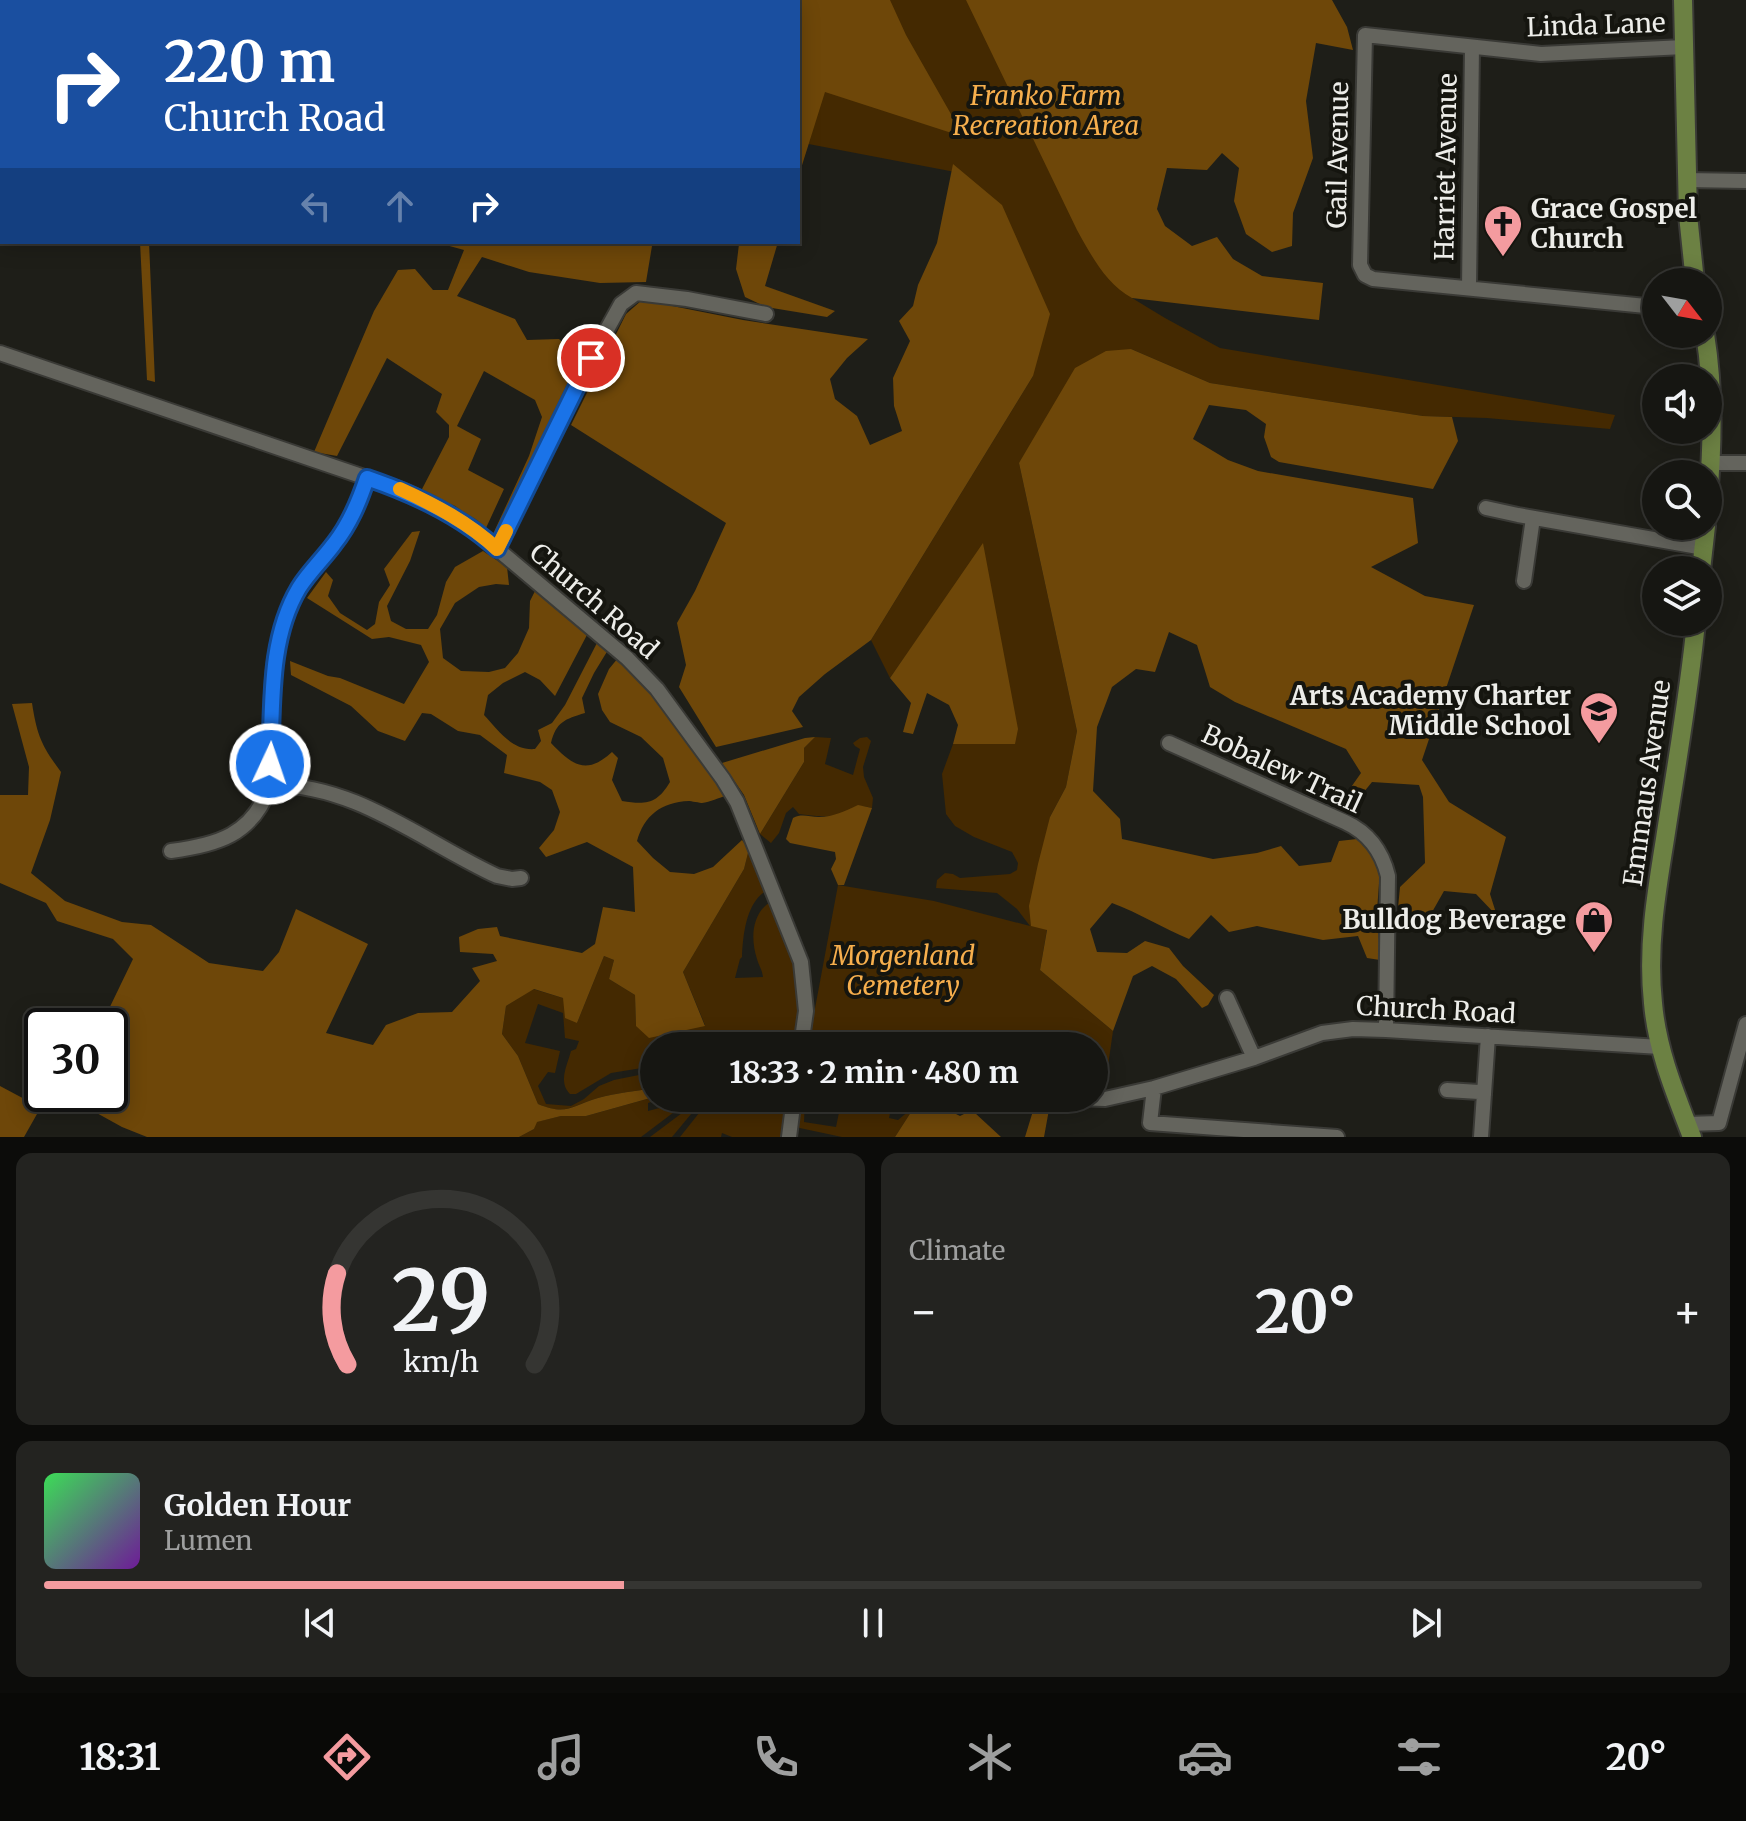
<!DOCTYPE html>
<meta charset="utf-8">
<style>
:root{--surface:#161612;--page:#232320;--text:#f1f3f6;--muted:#9e9f9f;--line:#353532;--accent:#f49b9f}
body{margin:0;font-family:Merriweather,serif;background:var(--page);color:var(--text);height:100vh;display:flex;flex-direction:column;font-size:30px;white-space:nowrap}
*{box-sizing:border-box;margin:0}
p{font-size:26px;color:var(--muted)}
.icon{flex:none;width:44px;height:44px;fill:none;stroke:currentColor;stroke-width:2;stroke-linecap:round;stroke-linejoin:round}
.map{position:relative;height:1137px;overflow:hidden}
.sheet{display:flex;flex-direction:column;gap:16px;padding:16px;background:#0c0c0a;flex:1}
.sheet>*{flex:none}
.banner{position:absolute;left:0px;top:0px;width:800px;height:244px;box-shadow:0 4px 20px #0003,0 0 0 2px var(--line);background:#1a4fa0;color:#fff;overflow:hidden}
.needle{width:52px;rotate:121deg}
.controls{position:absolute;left:1642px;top:268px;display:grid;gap:16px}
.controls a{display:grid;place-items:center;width:80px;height:80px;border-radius:50%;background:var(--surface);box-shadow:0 4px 20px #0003,0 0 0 2px var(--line);font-size:40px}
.speed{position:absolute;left:24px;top:1008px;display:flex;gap:16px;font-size:40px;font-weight:700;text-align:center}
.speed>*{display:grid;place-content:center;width:104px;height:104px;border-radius:50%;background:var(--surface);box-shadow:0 4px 20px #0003,0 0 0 2px var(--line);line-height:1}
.speed .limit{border:4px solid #111;border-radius:12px;background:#fff;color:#111}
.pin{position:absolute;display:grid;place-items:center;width:68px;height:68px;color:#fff;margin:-34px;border:4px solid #fff;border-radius:50%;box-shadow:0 2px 8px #0007}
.me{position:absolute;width:88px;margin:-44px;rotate:3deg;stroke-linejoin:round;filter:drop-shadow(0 0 6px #0008)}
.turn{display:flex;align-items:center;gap:28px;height:168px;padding:0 32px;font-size:36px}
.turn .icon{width:104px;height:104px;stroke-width:2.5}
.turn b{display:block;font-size:56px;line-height:68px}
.lanes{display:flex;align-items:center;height:76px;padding:0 32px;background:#0003;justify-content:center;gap:40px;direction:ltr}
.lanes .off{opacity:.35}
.big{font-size:60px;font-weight:700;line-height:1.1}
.sheet .tile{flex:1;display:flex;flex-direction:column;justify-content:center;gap:12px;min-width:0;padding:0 28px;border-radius:16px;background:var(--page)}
.sheet .dial{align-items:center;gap:0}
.dial svg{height:208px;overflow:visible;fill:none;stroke:var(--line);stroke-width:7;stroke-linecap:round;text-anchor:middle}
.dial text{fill:var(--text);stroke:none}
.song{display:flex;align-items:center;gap:24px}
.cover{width:96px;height:96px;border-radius:12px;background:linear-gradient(135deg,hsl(130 70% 55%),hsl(280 70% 35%))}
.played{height:8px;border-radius:4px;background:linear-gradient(90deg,var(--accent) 35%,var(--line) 35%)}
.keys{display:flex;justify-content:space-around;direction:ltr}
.heat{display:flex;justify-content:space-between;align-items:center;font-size:44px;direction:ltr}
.sheet .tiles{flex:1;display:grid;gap:16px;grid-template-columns:1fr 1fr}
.tile:last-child{grid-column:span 2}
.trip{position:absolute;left:640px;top:1032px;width:468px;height:80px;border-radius:40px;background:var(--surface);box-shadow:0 4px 20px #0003,0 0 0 2px var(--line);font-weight:700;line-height:80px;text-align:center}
.dock{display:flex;height:128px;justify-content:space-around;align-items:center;background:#090907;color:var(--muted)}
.dock .icon{width:56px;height:56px}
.dock .on{color:var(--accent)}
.dock b{font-size:36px;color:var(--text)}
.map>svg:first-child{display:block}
.green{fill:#442901}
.forest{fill:#6e4709}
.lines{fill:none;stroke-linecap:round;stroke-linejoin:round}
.minor-casing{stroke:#3a3a36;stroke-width:18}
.major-casing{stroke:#3a3a36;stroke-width:22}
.minor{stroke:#64645d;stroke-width:14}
.major{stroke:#6c8143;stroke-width:18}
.route-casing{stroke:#114b97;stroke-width:20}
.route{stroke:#1a73e8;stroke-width:14}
.slow{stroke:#f59e0b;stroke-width:14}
.labels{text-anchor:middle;stroke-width:8;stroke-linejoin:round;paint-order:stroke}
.street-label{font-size:26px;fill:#edede9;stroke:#15150f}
.park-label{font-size:26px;font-style:italic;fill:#f7af4d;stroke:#15150f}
.poi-label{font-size:26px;font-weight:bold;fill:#edede9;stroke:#15150f;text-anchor:end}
</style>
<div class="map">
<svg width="1746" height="1137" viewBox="0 0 1746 1137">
<rect width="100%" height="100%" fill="#1e1e18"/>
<path class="green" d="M 750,0 L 1172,0 L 1132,298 L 1165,318 L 1220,348 L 1615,415 L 1610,429 L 1487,418 L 1423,416 L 1210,383 L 1131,349 L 1019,463 L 1077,731 L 1066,787 L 1050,817 L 1047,929 L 1040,970 L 1113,1031 L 1104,1094 L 1094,1095 L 1094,1046 L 808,1046 L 838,885 L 934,901 L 1030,926 L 1017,909 L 997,893 L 936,888 L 937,880 L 945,873 L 953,874 L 960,878 L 1010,874 L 1017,870 L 1018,863 L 1012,852 L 974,837 L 955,826 L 946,814 L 942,774 L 953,744 L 1015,744 L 983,545 L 890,678 L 871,640 L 1033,376 L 955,172 L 798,142 L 798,2 L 750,2 Z
M 815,737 L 831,738 L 825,764 L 853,775 L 860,749 L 855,746 L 853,743 L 860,738 L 867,737 L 871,741 L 863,767 L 864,777 L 873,798 L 872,808 C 851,803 857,808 840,814 C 826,818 813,816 799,814 L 793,807 L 786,813 L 779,833 L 771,843 L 760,834 L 804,762 L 804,748 Z
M 749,849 L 766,891 C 746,903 743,935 742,957 L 740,959 L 735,978 L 763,977 C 762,969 759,966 757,959 C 750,938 752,912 772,901 L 791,948 L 802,1010 L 797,1040 L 771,1039 L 749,1046 L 654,1046 L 654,1066 L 611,1073 L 576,1094 L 570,1094 C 558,1082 567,1066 571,1051 L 576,1049 L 579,1041 L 565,1038 L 563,1013 L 538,1004 L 525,1043 L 560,1051 L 555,1073 L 548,1072 L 538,1086 L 546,1104 L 571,1106 L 584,1099 L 599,1086 L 614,1080 L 654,1072 L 654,1088 C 636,1091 616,1093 598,1098 C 571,1106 566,1116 538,1104 L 518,1056 L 502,1034 L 506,1006 L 533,989 L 563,998 L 577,1023 L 604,956 L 614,960 L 609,979 L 635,995 L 636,1026 L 705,1025 L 683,972 L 744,869 Z
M 654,1097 L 663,1098 L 648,1103 L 648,1111 L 690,1100 L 641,1137 L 519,1137 L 534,1129 L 536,1122 L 561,1116 L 586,1116 Z
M 702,1098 L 708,1098 L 701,1102 L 672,1137 L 650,1137 Z
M 711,1098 L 790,1098 L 784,1137 L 732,1137 L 722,1133 L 721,1137 L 680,1137 Z
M 801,1098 L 805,1098 L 804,1122 L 836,1127 L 842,1098 L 893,1098 L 889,1118 L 898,1120 L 910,1110 L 914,1098 L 934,1098 L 938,1115 L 913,1109 L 895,1137 L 842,1137 L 795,1127 Z"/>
<path class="forest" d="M 608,0 L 890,0 L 906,35 L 964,137 L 825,92 L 798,178 L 798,2 L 612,2 Z
M 966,0 L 1332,0 L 1347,27 L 1353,50 L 1316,43 L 1306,101 L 1313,158 L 1293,213 L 1292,246 L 1272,252 L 1246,234 L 1234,201 L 1239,168 L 1222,153 L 1207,170 L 1167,168 L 1157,209 L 1165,226 L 1192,246 L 1217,237 L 1233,259 L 1262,276 L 1323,283 L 1319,320 L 1132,298 C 1106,284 1091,255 1077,230 Z
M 953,164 L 1002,205 L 1050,314 L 1033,376 L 871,640 L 825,674 L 799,697 L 792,711 L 803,727 L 716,747 L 679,687 L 686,665 L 677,623 L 695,591 L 726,523 L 571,425 L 626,314 L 642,300 L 743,320 L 868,339 L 847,358 L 830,379 L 835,399 L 857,416 L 870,445 L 902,431 L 894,406 L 893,378 L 910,341 L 899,321 L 913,306 L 918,285 L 937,243 Z
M 140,242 L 149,242 L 155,382 L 147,380 Z
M 435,242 L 656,242 L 652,246 L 646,282 L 600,283 L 529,272 L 482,257 L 457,296 L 515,319 L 527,340 L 559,339 L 583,362 L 497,538 L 493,534 L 529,456 L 542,417 L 535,400 L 484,371 L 457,426 L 481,439 L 468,470 L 504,489 L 486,528 L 455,506 L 421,491 L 449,437 L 449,425 L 436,412 L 442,394 L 387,358 L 337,456 L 314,452 L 374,311 L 398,270 L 415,269 L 433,290 L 448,290 L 464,250 Z
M 736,242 L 778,242 L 765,286 L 835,311 L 827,317 L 766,307 L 745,297 L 736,269 L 739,244 Z
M 1131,349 L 1210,383 L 1423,416 L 1452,417 L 1458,441 L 1433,489 L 1279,462 L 1271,457 L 1264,437 L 1266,424 L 1246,410 L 1209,405 L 1193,439 L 1228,460 L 1258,471 L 1413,498 L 1418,543 L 1371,567 L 1425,596 L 1474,605 L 1422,760 L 1449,802 L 1506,837 L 1490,894 L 1497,916 L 1476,894 L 1444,891 L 1427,921 L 1398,908 L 1400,887 L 1425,863 L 1423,797 L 1419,785 L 1372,782 L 1346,814 L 1335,810 L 1361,773 L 1346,749 L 1235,702 L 1210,687 L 1197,645 L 1169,632 L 1155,672 L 1136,669 L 1112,687 L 1097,727 L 1093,791 L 1120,819 L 1122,839 L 1213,859 L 1257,853 L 1281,846 L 1299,866 L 1331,862 L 1339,841 L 1357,839 L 1371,854 L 1380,870 L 1377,911 L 1380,960 L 1367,958 L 1358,936 L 1323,940 L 1257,926 L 1229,932 L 1211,915 L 1189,939 C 1163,928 1139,913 1112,903 L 1090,929 L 1097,952 L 1127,953 L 1145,941 L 1169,948 L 1183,966 L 1214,995 L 1208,1005 L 1202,1008 L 1176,979 L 1152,966 L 1133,976 L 1113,1031 L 1040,970 L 1047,930 L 1031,926 L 1029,906 L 1038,864 L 1050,817 L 1066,787 L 1077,731 L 1019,463 L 1075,368 L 1106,351 Z
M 420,531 L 410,561 L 387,606 L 391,621 L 406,629 L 428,629 L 437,615 L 446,582 L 455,567 L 483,551 L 507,567 L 509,585 L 496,584 L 479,587 L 455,603 L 440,629 L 443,658 L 461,671 L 489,672 L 505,668 L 518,653 L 529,628 L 530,601 L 536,589 L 588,633 L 555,696 L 540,680 L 525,672 L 503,683 L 488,695 L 484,715 C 498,730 512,751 535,749 L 541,741 L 538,730 L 552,723 L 565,705 L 598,641 L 608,650 L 594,673 L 582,698 L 585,713 C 565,719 556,722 551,743 C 572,765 586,776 612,752 L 618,758 L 612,780 L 622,801 C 646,805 657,804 670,782 L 663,758 L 641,737 L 610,722 L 602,710 L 598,694 L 609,669 L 618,658 L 646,685 L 669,719 L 727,795 C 719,798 710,802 702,803 C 701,803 690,801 689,801 C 661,802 644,816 637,841 L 653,858 L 670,872 L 694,874 L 713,867 L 742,840 L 749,849 L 744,869 L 683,972 L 705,1026 L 649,1038 L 636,1026 L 635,995 L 609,979 L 614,960 L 604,956 L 577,1023 L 565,1018 L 563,998 L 534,989 L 506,1006 L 502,1034 L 518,1056 L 538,1104 C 567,1116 571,1106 598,1098 C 616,1093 636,1091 654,1088 L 654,1097 L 586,1116 L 561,1116 L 537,1122 L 534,1129 L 519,1137 L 147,1137 L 122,1127 L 75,1101 L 72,1094 L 110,1094 L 110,1026 L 72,1026 L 74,1018 L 106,1015 L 133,959 L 113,939 L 57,921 L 46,903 L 0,883 L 0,795 L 28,795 L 29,767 L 12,704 L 32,703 C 37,735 41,745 61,772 L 50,820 L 31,873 L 65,901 L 122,922 L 151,925 L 209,963 L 263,971 L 279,952 L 296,909 L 368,944 L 326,1033 L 373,1045 L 386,1025 L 418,1013 L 452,1012 L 480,981 L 472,968 L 497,961 L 493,954 L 460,952 L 459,937 L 478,929 L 497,927 L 500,936 L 582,953 L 595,944 L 603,907 L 635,912 L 633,867 L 587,842 L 546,857 L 539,848 L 554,830 L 560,812 L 552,790 L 540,782 L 504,773 L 507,755 L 480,735 L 458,731 L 431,714 L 422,713 L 405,741 L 378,731 L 351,706 L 291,675 L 290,661 L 328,676 L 340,678 L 404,704 L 429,662 L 421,645 L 389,637 L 372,639 L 307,598 L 326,572 L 333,580 L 328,596 L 340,613 L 367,630 L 375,624 L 379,602 L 390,585 L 384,569 L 412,532 Z
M 983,543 L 1018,729 L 1015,744 L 953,744 L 958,725 L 949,705 L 927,693 L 913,734 L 903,732 L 911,703 L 890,678 Z
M 815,737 L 804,748 L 804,762 L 760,834 L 744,795 L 722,763 L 805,738 Z
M 858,805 L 872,808 L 844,885 L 838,885 L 831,869 L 836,859 L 835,852 L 790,843 L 786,839 L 793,818 C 802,813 809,817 819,817 C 833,817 845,811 858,805 Z
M 0,1086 L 30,1102 L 37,1114 L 24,1137 L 0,1137 Z
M 934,1098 L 948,1098 L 948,1110 L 960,1116 L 966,1113 L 975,1113 L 1001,1137 L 895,1137 L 913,1109 L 938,1114 Z
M 1036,1101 L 1050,1104 L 1044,1137 L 1025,1137 Z"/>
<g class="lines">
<defs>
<path id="minor" d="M 290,0 L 295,2
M 174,2 L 178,0
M 1686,180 L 1746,181
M 1469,288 L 1472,47
M 1656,307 L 1373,279 L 1365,275 L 1360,265 L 1365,35 L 1541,54 L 1684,47
M 0,353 L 367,478 L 402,490 L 432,504 L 470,526 L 627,658 L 657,689 L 723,779 L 737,802 L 801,962 L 806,1011 L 801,1046
M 1711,463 L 1746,463
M 1486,508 L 1518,515 L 1704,548
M 497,549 L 579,380 L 621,304 L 636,293 L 687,299 L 766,314
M 1524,581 L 1533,518
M 1169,743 L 1345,822 C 1369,833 1382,851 1388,876 L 1386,1030
M 269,785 C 355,783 423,842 497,876 L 512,879 L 521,878
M 171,851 C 217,845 252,835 269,788 C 273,726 265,656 293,599 C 304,578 320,562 334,544 C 350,524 359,502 367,478
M 1227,998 L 1254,1058
M 1154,1088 L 1150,1123 L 1337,1137
M 1447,1090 L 1479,1092 L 1484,1095
M 1075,1098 L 1105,1099 L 1154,1088 L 1254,1058 L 1322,1033 L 1353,1029 L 1386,1030 L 1660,1047
M 1687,1124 L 1719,1123 L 1746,1024
M 789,1137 L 794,1098
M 1481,1137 L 1488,1036"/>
<path id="major" d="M 1683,0 L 1688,215 L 1695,282
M 1705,334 C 1714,389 1713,442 1708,497
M 1701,570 L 1706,526
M 1692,1137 C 1675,1093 1657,1050 1653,1003 C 1647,948 1656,894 1665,839 C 1676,767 1689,695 1696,622"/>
</defs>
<use href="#minor" class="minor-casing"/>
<use href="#major" class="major-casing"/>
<use href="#minor" class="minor"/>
<use href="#major" class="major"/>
</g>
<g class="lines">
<defs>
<path id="route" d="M 270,764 C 273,706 268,640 299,588 C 309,572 323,559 334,544 C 350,524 359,502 367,478 C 414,494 460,515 497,549 L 591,358"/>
</defs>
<use href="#route" class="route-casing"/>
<use href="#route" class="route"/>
<path class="slow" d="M 400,489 C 435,505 469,523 497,549 L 506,531"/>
</g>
<defs>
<symbol id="church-pin" viewBox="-11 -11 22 30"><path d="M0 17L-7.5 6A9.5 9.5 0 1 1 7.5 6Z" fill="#f49b9f" stroke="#15150f"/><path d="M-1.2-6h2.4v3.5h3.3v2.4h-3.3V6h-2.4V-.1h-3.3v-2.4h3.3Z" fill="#111"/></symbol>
<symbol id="school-pin" viewBox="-11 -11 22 30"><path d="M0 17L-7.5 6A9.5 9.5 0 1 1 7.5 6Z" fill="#f49b9f" stroke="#15150f"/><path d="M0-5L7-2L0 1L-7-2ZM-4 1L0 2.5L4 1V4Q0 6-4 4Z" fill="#111"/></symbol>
<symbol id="shop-pin" viewBox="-11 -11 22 30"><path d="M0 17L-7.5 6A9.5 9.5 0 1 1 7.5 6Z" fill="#f49b9f" stroke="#15150f"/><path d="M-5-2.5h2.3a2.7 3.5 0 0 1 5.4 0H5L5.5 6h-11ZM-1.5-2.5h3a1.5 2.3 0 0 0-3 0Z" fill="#111"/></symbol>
</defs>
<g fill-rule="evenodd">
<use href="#church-pin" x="1481" y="202" width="44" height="60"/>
<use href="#school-pin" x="1577" y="689" width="44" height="60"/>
<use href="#shop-pin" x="1572" y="898" width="44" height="60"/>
</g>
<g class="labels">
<g class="street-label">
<text transform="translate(1596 25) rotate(-2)" y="9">Linda Lane</text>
<text transform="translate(1338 155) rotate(-89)" y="9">Gail Avenue</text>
<text transform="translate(1446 167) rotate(-89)" y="9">Harriet Avenue</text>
<text transform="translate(594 601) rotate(41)" y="9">Church Road</text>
<text transform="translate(1282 769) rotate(25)" y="9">Bobalew Trail</text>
<text transform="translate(1647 783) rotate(-82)" y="9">Emmaus Avenue</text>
<text transform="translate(1436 1010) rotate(3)" y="9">Church Road</text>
</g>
<g class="park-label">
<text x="1046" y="105">Franko Farm<tspan x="1046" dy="30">Recreation Area</tspan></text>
<text x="903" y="965">Morgenland<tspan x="903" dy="30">Cemetery</tspan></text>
</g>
<g class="poi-label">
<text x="1531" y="218" text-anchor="start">Grace Gospel<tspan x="1531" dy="30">Church</tspan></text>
<text x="1571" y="705">Arts Academy Charter<tspan x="1571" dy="30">Middle School</tspan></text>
<text x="1566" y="929">Bulldog Beverage</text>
</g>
</g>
</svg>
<div class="controls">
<a><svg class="needle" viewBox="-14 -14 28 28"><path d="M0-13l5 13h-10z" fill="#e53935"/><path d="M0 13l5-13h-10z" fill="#9e9f9f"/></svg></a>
<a><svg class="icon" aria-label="sound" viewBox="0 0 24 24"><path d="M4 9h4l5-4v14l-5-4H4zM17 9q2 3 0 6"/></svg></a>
<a><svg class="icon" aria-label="search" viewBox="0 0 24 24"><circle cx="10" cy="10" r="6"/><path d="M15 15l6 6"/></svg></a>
<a><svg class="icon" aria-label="layers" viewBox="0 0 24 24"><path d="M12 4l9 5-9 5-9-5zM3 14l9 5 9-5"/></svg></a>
</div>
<div class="speed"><div class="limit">30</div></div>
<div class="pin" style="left:591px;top:358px;background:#d93025"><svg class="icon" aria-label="arrive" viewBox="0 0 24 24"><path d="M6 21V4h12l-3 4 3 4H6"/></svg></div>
<svg class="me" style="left:270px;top:764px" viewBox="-20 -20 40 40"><circle r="17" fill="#1a73e8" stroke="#fff" stroke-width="3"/><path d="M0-11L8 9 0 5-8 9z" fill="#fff"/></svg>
<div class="trip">18:33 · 2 min · 480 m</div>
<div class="banner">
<div class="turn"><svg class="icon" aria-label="right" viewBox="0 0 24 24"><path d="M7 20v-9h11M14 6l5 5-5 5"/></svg><div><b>220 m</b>Church Road</div></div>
<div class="lanes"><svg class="icon off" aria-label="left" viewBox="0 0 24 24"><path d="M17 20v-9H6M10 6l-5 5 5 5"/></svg><svg class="icon off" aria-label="ahead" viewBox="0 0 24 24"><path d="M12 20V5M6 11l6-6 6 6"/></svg><svg class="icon" aria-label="right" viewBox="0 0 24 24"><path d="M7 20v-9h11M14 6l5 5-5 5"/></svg></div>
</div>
</div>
<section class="sheet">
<div class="tiles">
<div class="tile dial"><svg viewBox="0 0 100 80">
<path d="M14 69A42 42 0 1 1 86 69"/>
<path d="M14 69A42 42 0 0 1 10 34" stroke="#f49b9f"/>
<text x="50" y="56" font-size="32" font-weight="700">29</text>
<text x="50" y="72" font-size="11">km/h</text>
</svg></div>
<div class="tile"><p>Climate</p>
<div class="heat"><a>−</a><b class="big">20°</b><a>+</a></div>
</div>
<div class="tile">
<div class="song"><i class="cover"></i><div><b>Golden Hour</b><p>Lumen</p></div></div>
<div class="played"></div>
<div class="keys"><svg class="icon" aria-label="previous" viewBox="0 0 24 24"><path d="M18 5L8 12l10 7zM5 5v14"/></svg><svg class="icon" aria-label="pause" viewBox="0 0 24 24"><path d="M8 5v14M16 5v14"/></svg><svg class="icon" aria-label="next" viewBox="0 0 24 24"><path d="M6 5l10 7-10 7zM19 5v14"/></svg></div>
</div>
</div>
</section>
<nav class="dock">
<b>18:31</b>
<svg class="icon on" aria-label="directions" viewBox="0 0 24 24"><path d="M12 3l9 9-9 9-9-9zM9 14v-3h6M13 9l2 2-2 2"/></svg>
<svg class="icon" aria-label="music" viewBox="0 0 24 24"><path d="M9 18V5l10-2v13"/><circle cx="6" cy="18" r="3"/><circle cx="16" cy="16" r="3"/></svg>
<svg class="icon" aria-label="phone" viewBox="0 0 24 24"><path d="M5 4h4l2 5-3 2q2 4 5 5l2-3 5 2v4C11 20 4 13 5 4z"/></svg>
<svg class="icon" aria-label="climate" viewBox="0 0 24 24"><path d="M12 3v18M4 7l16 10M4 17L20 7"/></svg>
<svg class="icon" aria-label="car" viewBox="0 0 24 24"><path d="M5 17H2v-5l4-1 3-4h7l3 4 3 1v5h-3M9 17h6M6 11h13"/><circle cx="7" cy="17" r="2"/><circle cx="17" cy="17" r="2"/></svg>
<svg class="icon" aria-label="filters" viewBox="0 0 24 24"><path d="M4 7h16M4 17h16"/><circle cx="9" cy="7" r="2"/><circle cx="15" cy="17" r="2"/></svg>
<b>20°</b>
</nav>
